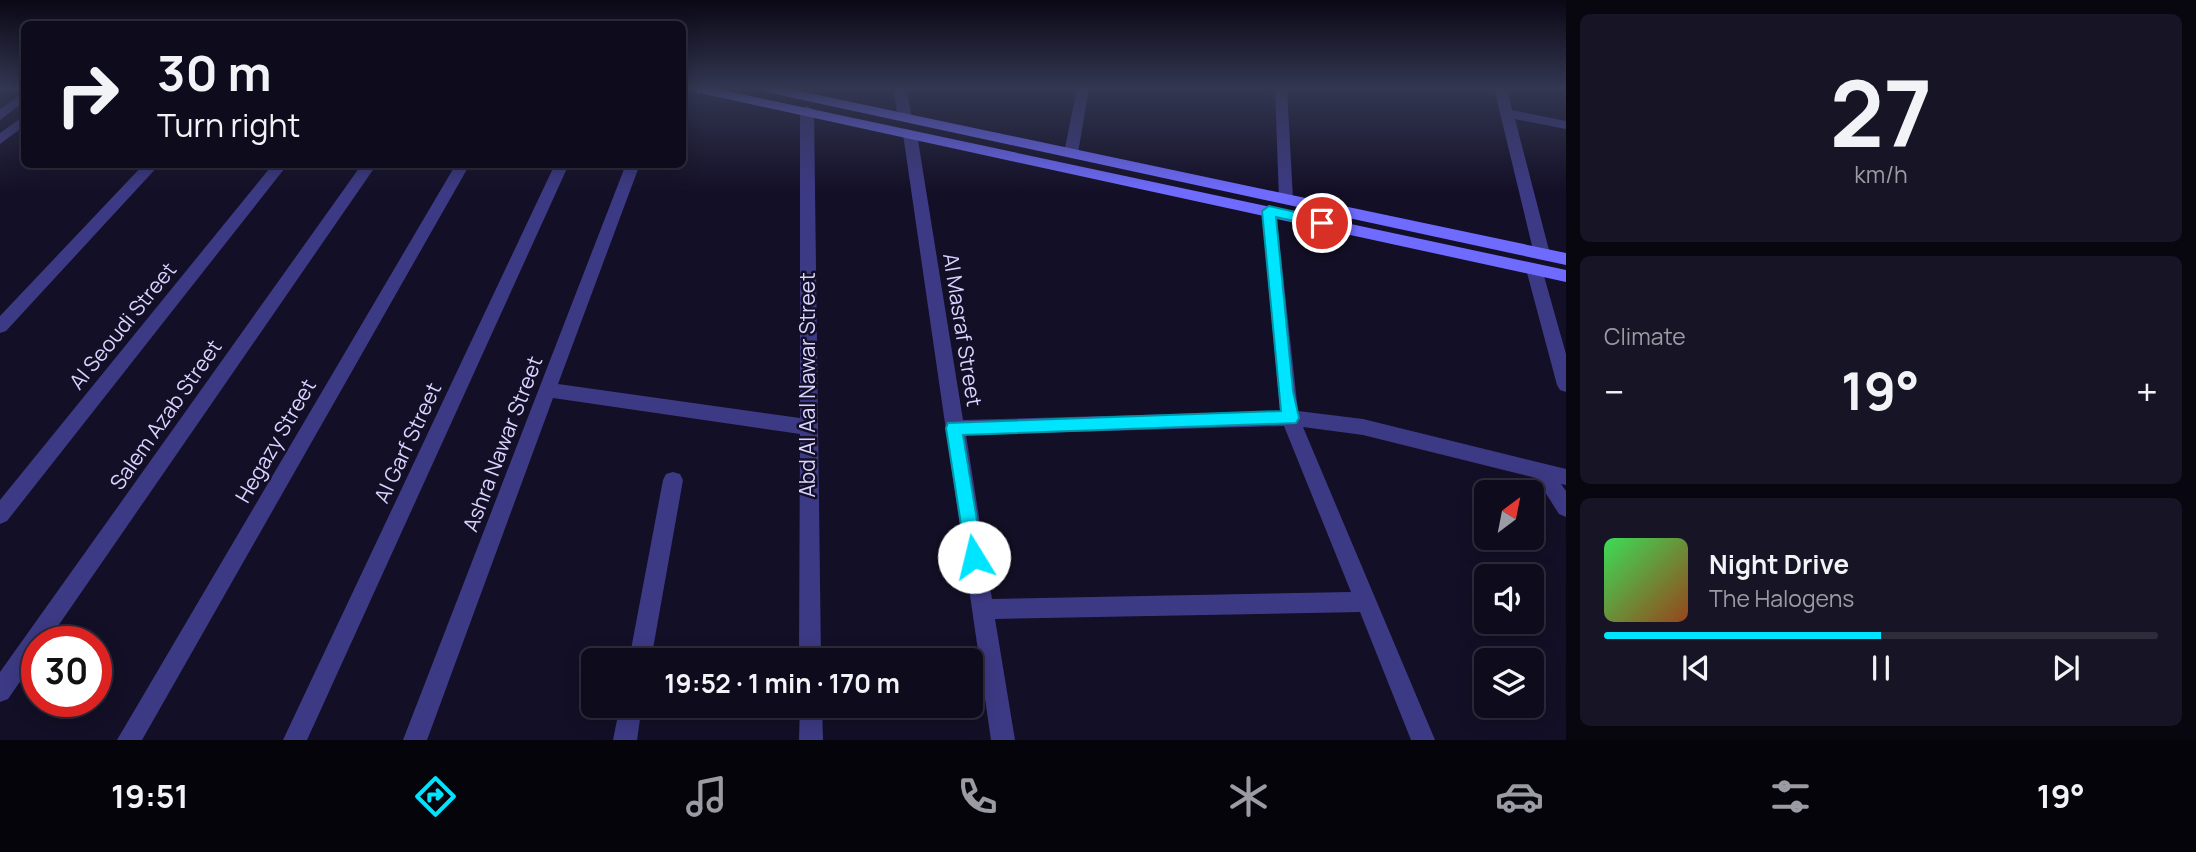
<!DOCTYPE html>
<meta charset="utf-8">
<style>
:root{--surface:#0e0b1c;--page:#171425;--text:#f1f3f6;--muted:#9b9ba3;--line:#2e2b3b;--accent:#00e5ff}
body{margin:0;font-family:Manrope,sans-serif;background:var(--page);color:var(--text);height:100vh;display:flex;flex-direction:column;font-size:26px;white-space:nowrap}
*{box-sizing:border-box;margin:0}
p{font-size:23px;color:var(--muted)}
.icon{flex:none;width:38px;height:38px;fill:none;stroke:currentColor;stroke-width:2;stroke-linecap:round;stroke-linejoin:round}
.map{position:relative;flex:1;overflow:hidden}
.details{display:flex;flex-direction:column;gap:14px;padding:14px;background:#08060f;width:630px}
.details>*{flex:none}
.top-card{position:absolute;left:21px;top:21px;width:665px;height:147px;border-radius:10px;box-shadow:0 4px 18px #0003,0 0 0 2px var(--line);background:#0e0b1c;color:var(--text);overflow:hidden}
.needle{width:46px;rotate:32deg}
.fabs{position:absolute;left:1474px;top:480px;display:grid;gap:14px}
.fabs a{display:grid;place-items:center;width:70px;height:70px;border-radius:10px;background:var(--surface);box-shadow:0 4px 18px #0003,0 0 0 2px var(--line);font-size:35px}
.speed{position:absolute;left:21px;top:626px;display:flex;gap:14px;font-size:35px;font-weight:700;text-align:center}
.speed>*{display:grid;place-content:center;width:91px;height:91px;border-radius:50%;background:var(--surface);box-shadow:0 4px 18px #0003,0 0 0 2px var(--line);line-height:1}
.speed .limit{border:10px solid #d22;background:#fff;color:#111}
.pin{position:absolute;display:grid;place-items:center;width:60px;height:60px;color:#fff;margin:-30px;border:4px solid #fff;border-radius:50%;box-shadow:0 2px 7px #0007}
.me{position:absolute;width:77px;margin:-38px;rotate:351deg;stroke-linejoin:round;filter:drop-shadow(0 0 5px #0008)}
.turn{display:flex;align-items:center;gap:24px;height:147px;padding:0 21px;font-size:32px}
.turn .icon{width:91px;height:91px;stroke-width:2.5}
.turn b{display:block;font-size:49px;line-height:60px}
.big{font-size:52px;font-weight:700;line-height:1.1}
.details .tile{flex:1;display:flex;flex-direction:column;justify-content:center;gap:10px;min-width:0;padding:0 24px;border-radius:10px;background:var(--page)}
.details .dial{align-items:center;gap:0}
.dial b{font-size:91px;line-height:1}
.song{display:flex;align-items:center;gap:21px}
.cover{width:84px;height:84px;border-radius:10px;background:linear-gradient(135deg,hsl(130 70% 55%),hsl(20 70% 35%))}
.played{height:7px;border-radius:4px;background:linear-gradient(90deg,var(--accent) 50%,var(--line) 50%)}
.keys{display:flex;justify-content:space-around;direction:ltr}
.heat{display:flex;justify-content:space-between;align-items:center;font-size:38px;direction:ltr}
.trip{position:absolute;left:581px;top:648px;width:402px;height:70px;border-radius:10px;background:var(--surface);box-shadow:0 4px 18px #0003,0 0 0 2px var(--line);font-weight:700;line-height:70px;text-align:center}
.menu{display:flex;height:112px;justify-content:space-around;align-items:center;background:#06040b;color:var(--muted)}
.menu .icon{width:49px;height:49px}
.menu .selected{color:var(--accent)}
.menu b{font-size:32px;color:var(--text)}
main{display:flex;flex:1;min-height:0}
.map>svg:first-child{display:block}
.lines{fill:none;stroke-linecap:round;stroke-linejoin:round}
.street{fill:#3d3a85;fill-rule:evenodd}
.secondary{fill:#6f6bff;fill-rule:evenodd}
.route{fill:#00e5ff;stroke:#0095a6;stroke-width:2}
.labels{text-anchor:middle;stroke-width:5;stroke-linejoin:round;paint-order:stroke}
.street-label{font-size:21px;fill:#d9d4ff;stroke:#130f26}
</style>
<main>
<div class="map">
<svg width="1566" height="740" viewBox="0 0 1566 740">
<rect width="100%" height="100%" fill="#130f26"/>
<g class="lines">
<path class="street" d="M 893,88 L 906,88 L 912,117 L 910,120 L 905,121 L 898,117 Z
M 1077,88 L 1089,88 L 1078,153 L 1071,157 L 1064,153 Z
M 1275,88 L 1287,88 L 1293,199 L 1286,204 L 1279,199 Z
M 1494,88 L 1507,88 L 1512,110 L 1566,121 L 1566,129 L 1515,119 L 1550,254 L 1548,258 L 1536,258 L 1534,254 Z
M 24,92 L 24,102 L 0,120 L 0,109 Z
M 807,106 L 814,110 L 821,660 L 799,660 L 800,434 L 553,398 L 427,740 L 403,740 L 626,164 L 640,164 L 558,384 L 800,418 L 800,110 Z
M 24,116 L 24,126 L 0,144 L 0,133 Z
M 910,130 L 917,134 L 963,420 L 1280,411 L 1262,211 L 1269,206 L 1276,211 L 1298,411 L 1363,419 L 1566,469 L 1566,485 L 1561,484 L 1566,491 L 1566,517 L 1559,514 L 1536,478 L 1363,435 L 1303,427 L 1435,740 L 1411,740 L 1360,612 L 995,619 L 1015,740 L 991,740 L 903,134 ZM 1284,426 L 1351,592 L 992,599 L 966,435 Z
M 144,164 L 160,164 L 6,331 L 0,333 L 0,316 Z
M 273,164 L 288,164 L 7,521 L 0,524 L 0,500 Z
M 362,164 L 377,164 L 47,642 L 37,642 L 37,657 L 8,699 L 0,702 L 0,672 Z
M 456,164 L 470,164 L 142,740 L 117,740 Z
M 555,164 L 569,164 L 307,740 L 283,740 Z
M 1534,263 L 1542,269 L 1566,354 L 1566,392 L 1560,390 L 1557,385 L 1526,269 Z
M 673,472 L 680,474 L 683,480 L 651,660 L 629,660 L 663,480 L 666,474 Z
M 620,705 L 642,705 L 637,740 L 613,740 Z
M 800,705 L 822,705 L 823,740 L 799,740 Z"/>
<path class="secondary" d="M 689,88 L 713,88 L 1566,270 L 1566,282 L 695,92 Z
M 760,88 L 785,88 L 1566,253 L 1566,265 L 766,92 Z"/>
</g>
<linearGradient id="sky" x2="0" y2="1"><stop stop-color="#0a0815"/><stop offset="0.46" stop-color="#333752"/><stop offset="1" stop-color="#333752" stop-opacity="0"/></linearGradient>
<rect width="1566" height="192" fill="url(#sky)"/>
<path class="route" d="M 1269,206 L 1322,218 L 1329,223 L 1322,227 L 1276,217 L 1293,391 L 1299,418 L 1296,423 L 963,435 L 983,557 L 981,563 L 974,566 L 967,563 L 946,428 L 948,423 L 1281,411 L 1262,211 Z"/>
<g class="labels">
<g class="street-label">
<text transform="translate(123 326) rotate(-51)" y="7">Al Seoudi Street</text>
<text transform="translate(962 330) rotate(81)" y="7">Al Masraf Street</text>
<text transform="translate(808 385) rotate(-90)" y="7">Abd Al Aal Nawar Street</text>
<text transform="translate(166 415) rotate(-55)" y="7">Salem Azab Street</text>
<text transform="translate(276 441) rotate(-60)" y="7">Hegazy Street</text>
<text transform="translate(408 443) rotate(-65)" y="7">Al Garf Street</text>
<text transform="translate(503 444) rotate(-69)" y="7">Ashra Nawar Street</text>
</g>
</g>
</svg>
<div class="fabs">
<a><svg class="needle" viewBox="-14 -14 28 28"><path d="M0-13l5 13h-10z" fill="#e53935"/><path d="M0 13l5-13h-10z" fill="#9b9ba3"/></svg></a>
<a><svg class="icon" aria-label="sound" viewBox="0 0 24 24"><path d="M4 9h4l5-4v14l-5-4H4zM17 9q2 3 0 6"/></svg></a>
<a><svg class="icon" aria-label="layers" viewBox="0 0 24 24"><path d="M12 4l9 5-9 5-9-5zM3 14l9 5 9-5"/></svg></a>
</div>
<div class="speed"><div class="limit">30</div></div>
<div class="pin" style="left:1322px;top:223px;background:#d93025"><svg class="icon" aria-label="arrive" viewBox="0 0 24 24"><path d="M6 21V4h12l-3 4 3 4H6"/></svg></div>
<svg class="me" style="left:974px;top:557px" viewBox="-20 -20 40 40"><circle r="19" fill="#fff"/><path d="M0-13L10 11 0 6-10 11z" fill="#00e5ff"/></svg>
<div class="trip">19:52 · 1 min · 170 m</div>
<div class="top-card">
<div class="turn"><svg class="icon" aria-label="right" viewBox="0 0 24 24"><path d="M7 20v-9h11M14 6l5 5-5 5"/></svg><div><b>30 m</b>Turn right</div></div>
</div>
</div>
<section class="details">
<div class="tile dial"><b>27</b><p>km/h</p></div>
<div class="tile"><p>Climate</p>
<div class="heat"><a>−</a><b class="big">19°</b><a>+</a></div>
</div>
<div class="tile">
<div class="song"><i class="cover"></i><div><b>Night Drive</b><p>The Halogens</p></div></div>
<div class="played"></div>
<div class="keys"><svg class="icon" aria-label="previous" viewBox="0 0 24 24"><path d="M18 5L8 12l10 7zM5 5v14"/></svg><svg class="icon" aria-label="pause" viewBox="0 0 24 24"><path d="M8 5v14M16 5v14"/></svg><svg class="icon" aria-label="next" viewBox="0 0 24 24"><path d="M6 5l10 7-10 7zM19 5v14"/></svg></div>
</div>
</section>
</main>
<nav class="menu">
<b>19:51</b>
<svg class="icon selected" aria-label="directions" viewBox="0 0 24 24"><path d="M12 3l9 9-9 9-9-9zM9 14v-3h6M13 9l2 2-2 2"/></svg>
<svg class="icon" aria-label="music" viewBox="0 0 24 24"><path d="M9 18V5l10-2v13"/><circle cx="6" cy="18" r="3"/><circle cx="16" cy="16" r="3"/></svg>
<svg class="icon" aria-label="phone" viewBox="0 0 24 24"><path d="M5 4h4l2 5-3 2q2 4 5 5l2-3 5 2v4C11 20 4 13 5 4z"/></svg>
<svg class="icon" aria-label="climate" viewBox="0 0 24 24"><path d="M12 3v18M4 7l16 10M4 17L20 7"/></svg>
<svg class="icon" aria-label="car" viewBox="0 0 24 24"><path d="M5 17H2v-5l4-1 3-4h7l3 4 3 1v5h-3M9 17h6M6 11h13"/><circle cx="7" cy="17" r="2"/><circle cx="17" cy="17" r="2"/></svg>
<svg class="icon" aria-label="filters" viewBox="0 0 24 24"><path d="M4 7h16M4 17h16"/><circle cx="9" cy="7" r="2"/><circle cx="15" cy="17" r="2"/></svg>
<b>19°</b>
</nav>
